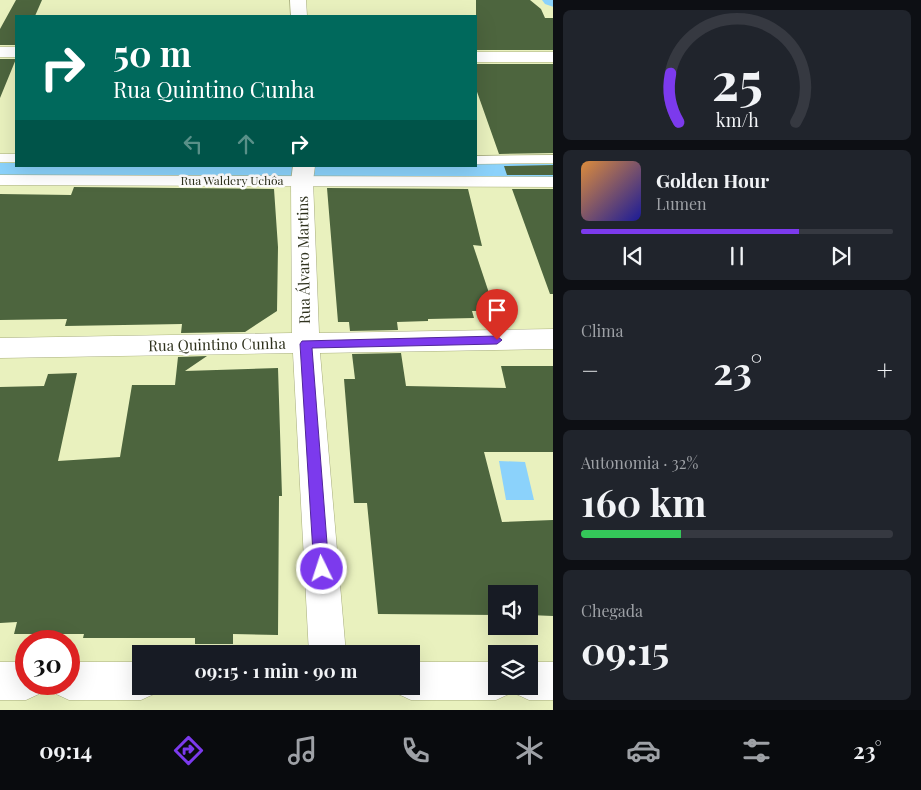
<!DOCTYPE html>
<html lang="pt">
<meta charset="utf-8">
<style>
:root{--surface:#171b24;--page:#20242c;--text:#f1f3f6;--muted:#9ea1a6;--line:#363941;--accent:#7c3aed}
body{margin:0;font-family:"Playfair Display",serif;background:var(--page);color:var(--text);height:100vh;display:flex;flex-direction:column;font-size:19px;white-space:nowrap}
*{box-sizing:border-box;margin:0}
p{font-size:16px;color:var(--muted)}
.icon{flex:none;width:28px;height:28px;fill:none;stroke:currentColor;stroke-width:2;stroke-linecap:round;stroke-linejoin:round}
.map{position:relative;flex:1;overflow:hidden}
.drawer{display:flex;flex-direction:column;gap:10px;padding:10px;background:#0d0f14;width:368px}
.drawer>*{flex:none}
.hud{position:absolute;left:15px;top:15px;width:462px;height:152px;border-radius:0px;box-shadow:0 5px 20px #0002;background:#00695c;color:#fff;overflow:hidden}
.controls{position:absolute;left:488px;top:585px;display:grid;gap:10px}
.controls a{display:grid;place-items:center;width:50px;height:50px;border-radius:0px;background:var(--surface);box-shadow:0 5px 20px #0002;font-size:25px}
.speed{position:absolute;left:15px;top:630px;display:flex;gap:10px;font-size:25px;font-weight:700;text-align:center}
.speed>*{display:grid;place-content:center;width:65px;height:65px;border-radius:50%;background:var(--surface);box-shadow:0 5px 20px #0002;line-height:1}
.speed .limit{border:8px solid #d22;background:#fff;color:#111}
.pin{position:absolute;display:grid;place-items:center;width:42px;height:42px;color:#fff;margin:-51px -21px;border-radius:50% 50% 50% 0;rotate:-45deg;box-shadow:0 0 5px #0007}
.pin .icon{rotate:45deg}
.me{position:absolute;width:55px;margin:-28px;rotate:356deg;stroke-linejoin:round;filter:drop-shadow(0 0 4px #0008)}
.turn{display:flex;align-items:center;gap:18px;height:105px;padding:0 15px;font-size:22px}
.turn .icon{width:65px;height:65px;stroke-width:2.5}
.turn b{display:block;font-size:35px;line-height:42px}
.lanes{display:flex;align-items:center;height:48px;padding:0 15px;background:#0003;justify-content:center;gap:25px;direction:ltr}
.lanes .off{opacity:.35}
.big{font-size:38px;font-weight:700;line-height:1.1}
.drawer .tile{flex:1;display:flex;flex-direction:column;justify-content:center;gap:8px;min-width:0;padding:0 18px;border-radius:8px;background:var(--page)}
.drawer .dial{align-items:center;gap:0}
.dial svg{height:130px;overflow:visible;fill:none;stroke:var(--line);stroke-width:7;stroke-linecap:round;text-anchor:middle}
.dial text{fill:var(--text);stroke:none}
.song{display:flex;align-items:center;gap:15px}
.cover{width:60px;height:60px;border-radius:8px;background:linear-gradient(135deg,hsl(30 70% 55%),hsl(240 70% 35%))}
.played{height:5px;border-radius:2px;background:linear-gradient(90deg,var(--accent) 70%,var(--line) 70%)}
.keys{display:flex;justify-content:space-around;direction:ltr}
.heat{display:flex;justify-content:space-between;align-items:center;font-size:28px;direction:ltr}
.charge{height:8px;border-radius:4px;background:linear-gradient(90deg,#34c759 32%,var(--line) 0)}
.trip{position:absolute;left:132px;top:645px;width:288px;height:50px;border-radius:0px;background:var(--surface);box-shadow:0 5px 20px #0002;font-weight:700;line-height:50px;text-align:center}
.menu{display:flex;height:80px;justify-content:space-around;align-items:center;background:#090b0e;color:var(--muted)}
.menu .icon{width:35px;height:35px}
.menu .selected{color:var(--accent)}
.menu b{font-size:22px;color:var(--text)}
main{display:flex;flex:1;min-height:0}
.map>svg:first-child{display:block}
.water{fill:#8bd2fb}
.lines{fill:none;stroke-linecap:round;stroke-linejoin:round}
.canal{fill:#8bd2fb;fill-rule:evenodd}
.building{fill:#4d653e}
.service-casing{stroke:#a7ad7d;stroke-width:1}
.minor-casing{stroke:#a7ad7d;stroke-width:1}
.service{fill:#fff;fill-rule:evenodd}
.minor{fill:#fff;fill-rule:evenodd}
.route{fill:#7c3aed;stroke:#51269a}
.labels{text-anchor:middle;stroke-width:5;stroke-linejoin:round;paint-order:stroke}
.far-street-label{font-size:12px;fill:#2f321e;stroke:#fff}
.street-label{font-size:15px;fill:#2f321e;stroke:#fff}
</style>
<main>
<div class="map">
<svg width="554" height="710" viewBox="0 0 554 710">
<rect width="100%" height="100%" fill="#e9f1be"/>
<path class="water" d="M 499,461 L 525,462 L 534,500 L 506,500 Z"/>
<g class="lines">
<path class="canal" d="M 542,0 L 554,0 L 554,7 L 545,4 Z
M 0,163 L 16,163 L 16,166 L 476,166 L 476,164 L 554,164 L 554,180 L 281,182 L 0,179 Z"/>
</g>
<path class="building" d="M 16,0 L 42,0 L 35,16 L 16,16 L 16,45 L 0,45 L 0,29 Z
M 476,0 L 530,0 L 541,9 L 545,18 L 554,18 L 554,50 L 476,50 Z
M 0,59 L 16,59 L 0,98 Z
M 476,64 L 554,64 L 554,153 L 499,154 L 476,89 Z
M 554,165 L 554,175 L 507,175 L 504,166 Z
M 74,187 L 274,189 L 278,247 L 277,311 L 245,332 L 181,333 L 182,324 L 65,326 L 67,319 L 0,320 L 0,194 L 71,195 Z
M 327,188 L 468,189 L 482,246 L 473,245 L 495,311 L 472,311 L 474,318 L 428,319 L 428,321 L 397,322 L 398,330 L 350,331 L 349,322 L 338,322 Z
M 512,189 L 554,189 L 554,294 L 550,294 Z
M 401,353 L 406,386 L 506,388 L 501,366 L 554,366 L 554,452 L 484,452 L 502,522 L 554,520 L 554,616 L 529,615 L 529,594 L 496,594 L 496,615 L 378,614 L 367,503 L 354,503 L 344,379 L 355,379 L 352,354 Z
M 207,356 L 185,371 L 278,368 L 282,496 L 279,496 L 278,635 L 233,634 L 233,644 L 195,644 L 195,638 L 83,638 L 84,634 L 14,634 L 17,622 L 0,623 L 0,387 L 44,386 L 48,374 L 77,373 L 58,461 L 120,457 L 132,385 L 175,385 L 178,357 Z"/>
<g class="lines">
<defs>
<path id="service" d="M 0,154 L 16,154 L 16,162 L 0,162 Z
M 554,155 L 554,163 L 476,164 L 476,156 Z
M 0,175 L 554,177 L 554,187 L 0,185 Z"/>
<path id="minor" d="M 290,0 L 306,0 L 307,16 L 291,16 Z
M 0,47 L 16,47 L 16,57 L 0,57 Z
M 476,52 L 554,52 L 554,62 L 476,62 Z
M 293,166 L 315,166 L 313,181 L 319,333 L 554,329 L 554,349 L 320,353 L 346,654 L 309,654 L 293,353 L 0,358 L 0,338 L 292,333 L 291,181 Z
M 0,662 L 26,662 L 26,684 L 44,684 L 39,694 L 26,700 L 0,700 Z
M 69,662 L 141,662 L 141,686 L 158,686 L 154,694 L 141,700 L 69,700 L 56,694 L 51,684 L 69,684 Z
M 411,662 L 496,662 L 496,686 L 529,686 L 529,662 L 554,662 L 554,700 L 529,700 L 516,694 L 512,687 L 509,694 L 496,700 L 411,700 L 398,694 L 394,686 L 411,686 Z"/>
</defs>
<use href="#service" class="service-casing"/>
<use href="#minor" class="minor-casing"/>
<use href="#service" class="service"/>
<use href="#minor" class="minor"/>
</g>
<path class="route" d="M 497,336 L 502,340 L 497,344 L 312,348 L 329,569 L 327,574 L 322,576 L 316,574 L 314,569 L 300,344 L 302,341 Z"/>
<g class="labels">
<g class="far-street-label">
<text x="232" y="185">Rua Waldery Uchôa</text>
</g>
<g class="street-label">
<text transform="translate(304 260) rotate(-91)" y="5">Rua Álvaro Martins</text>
<text transform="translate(217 345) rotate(-1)" y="5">Rua Quintino Cunha</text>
</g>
</g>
</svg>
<div class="controls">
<a><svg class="icon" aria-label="sound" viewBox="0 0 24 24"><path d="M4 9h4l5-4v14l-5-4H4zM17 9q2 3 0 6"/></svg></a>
<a><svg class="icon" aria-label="layers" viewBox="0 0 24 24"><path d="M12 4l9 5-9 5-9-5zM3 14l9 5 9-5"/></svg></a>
</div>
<div class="speed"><div class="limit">30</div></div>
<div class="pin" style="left:497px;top:340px;background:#d93025"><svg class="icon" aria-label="arrive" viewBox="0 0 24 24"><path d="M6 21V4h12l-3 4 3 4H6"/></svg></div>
<svg class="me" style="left:322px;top:569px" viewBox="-20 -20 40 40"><circle r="17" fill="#7c3aed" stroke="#fff" stroke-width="3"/><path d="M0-11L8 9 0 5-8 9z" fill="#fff"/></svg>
<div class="trip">09:15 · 1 min · 90 m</div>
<div class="hud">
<div class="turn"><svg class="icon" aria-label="right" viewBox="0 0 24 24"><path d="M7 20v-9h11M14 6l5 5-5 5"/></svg><div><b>50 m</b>Rua Quintino Cunha</div></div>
<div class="lanes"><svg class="icon off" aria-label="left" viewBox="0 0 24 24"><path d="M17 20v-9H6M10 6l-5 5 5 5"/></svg><svg class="icon off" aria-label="ahead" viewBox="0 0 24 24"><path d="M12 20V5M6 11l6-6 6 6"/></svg><svg class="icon" aria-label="right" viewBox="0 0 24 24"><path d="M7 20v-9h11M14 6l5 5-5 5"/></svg></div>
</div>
</div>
<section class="drawer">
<div class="tile dial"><svg viewBox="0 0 100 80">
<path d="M14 69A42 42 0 1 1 86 69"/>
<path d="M14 69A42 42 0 0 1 9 39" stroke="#7c3aed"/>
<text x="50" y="56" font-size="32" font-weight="700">25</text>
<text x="50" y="72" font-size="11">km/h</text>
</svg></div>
<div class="tile">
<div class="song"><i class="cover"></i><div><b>Golden Hour</b><p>Lumen</p></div></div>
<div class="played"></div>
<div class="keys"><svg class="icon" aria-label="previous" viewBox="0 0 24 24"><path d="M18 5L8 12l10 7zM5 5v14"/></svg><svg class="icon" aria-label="pause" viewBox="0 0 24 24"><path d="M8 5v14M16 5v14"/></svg><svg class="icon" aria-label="next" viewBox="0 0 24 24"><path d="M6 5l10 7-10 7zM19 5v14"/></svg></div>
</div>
<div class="tile"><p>Clima</p>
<div class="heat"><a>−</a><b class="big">23°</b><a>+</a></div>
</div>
<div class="tile"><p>Autonomia · 32%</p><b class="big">160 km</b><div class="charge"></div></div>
<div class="tile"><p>Chegada</p><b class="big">09:15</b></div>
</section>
</main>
<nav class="menu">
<b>09:14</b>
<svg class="icon selected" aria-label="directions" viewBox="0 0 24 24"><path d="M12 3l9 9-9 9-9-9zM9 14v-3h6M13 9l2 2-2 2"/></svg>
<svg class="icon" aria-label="music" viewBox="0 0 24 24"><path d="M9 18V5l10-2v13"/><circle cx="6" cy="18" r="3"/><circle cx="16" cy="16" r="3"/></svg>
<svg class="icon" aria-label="phone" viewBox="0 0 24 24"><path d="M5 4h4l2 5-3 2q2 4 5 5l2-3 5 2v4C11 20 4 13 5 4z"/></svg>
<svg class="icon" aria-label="climate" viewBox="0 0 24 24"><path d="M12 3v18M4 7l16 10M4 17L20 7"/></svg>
<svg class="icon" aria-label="car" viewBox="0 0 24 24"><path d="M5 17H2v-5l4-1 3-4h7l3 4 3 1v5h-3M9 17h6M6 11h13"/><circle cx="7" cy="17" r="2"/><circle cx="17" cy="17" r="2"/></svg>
<svg class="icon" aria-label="filters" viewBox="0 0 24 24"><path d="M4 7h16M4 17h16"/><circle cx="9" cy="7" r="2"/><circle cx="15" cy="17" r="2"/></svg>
<b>23°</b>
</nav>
